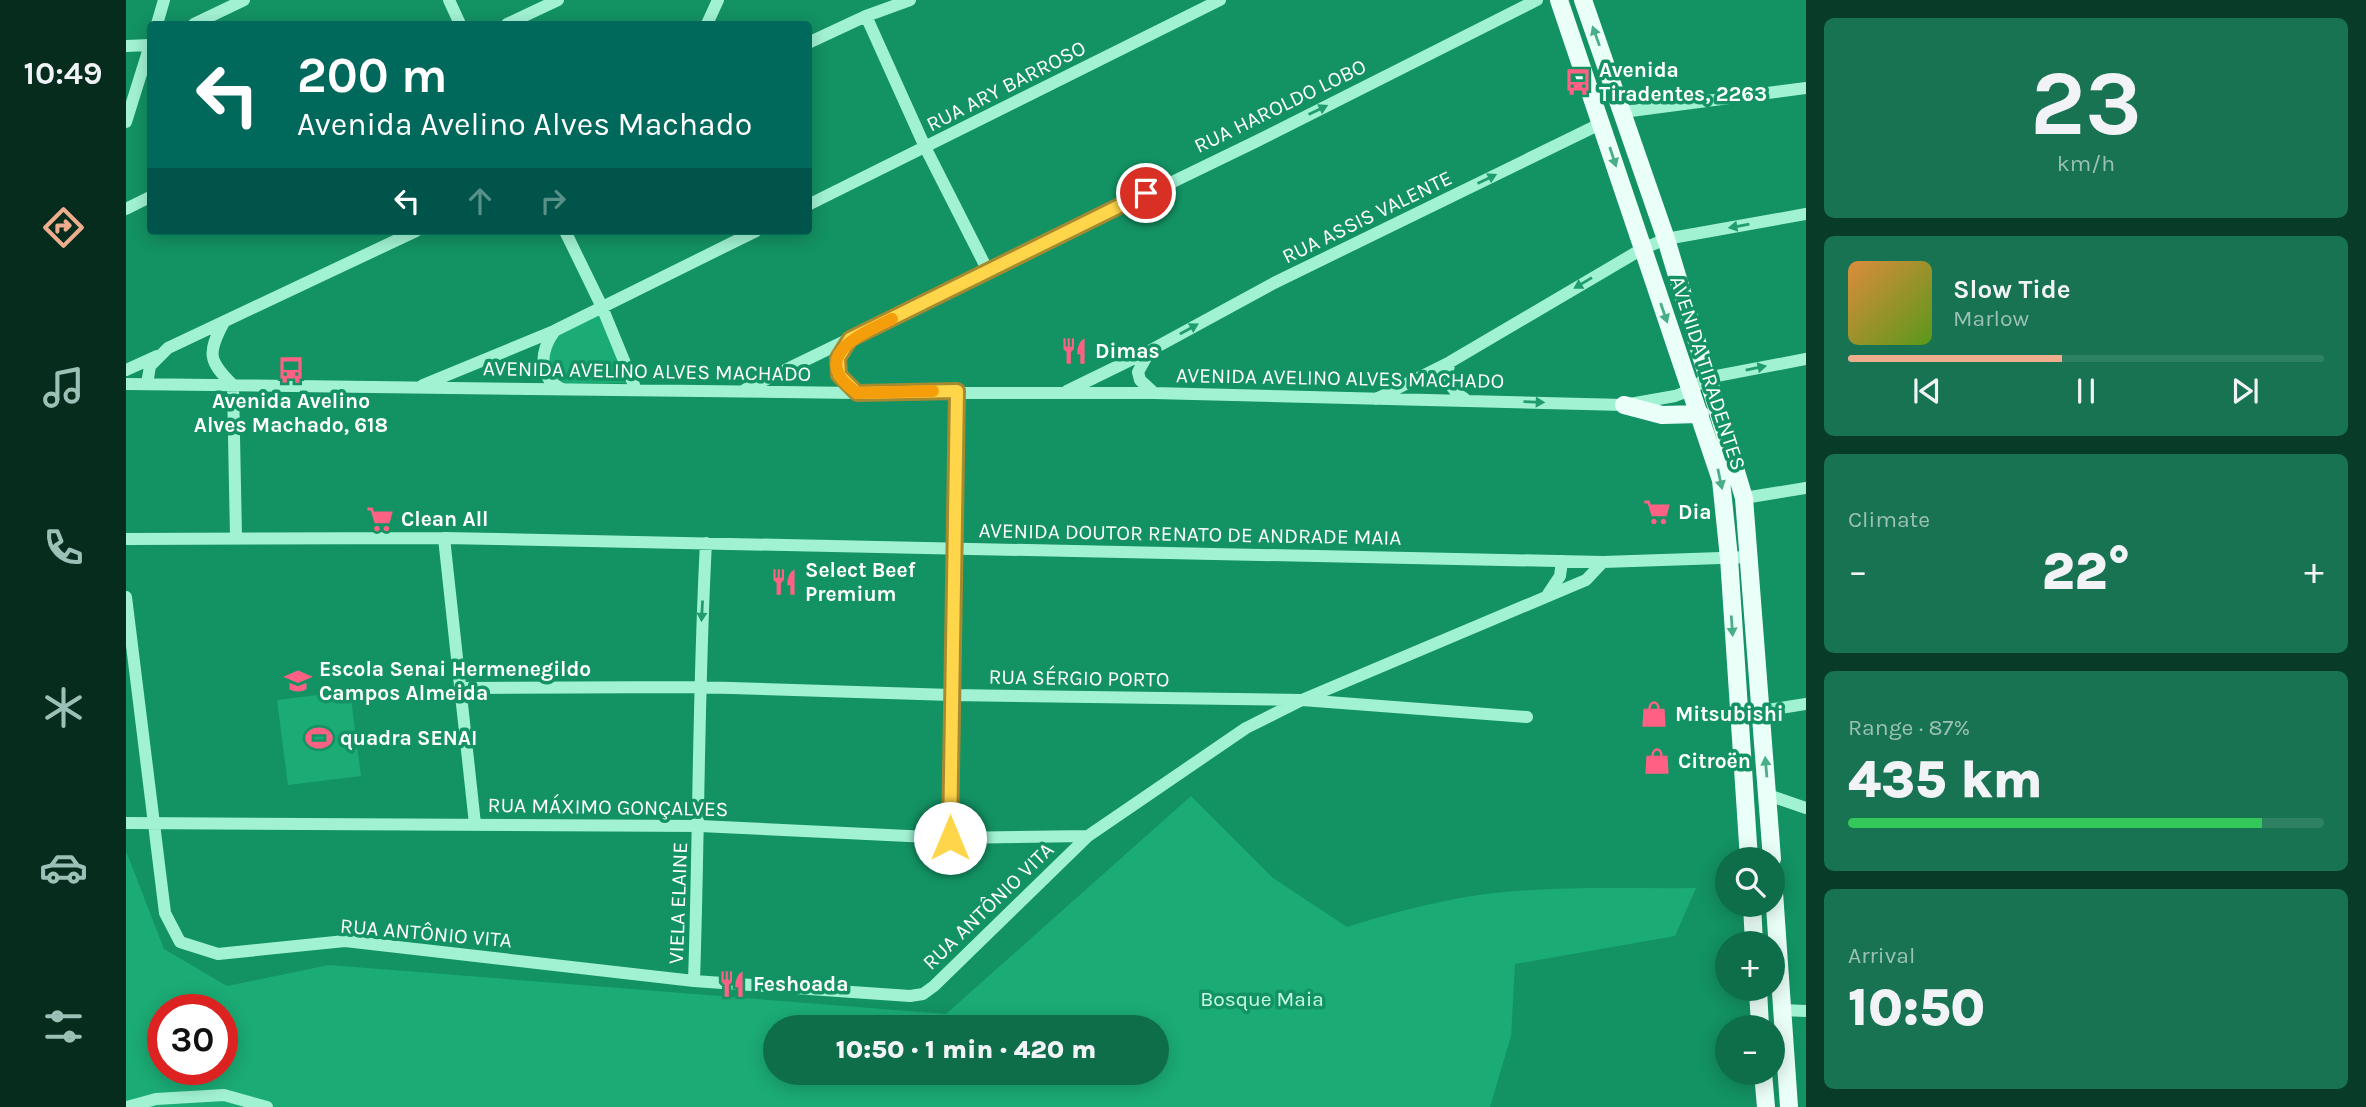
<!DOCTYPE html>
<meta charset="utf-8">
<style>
:root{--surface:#0e6e4a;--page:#177351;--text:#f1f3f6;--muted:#9bc0b5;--line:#2e8162;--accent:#eead8d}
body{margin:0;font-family:Karla,sans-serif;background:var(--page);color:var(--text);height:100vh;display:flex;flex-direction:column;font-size:26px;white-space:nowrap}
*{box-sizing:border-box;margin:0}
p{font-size:23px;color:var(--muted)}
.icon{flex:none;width:38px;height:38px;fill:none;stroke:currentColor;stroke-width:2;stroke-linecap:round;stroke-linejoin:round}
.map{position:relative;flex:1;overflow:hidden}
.drawer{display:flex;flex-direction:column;gap:18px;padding:18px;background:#083c29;width:560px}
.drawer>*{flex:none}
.guide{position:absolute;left:21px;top:21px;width:665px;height:214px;border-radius:7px;box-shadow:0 4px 18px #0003;background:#00695c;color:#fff;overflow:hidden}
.controls{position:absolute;left:1589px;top:847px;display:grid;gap:14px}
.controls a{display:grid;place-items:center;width:70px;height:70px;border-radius:50%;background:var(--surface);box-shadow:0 4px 18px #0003;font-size:35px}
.speed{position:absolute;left:21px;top:994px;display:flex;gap:14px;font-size:35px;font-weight:700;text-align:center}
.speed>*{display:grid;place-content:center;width:91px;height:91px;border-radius:50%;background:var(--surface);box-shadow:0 4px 18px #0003;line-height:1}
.speed .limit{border:10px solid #d22;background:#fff;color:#111}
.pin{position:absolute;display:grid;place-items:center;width:60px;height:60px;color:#fff;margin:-30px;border:4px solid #fff;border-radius:50%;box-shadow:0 2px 7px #0007}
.me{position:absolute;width:77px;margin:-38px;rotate:0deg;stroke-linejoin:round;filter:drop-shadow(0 0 5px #0008)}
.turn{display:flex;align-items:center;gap:24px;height:147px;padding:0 35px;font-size:32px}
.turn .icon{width:91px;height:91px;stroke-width:2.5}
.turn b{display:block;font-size:49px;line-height:60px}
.lanes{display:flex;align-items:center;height:66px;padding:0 35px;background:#0003;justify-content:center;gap:35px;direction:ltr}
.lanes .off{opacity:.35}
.big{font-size:52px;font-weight:800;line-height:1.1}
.drawer .card{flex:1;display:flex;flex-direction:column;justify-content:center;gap:10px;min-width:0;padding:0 24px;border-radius:10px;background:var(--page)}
.drawer .dial{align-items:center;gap:0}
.dial b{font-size:91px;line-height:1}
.song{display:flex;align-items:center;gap:21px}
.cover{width:84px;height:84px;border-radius:10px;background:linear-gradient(135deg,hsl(30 70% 55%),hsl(90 70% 35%))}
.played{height:7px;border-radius:4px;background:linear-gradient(90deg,var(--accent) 45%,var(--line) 45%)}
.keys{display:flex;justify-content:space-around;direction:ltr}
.heat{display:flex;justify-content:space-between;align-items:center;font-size:38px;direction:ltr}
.charge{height:10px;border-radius:5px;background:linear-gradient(90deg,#34c759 87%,var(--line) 0)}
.trip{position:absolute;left:637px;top:1015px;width:406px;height:70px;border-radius:35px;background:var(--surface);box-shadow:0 4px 18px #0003;font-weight:800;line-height:70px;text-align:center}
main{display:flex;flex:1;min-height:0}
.dock{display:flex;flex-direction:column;width:126px;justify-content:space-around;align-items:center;background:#062c1e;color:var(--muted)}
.dock .icon{width:49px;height:49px}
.dock .active{color:var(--accent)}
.dock b{font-size:32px;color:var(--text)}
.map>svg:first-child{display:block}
.green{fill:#1bac75;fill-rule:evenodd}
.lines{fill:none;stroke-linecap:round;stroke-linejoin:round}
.minor{stroke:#a1f2d3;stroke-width:12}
.major{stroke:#ebfff9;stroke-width:18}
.oneway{fill:#49ad88}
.oneway2{fill:#219c6e}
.route-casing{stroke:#a68a30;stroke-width:18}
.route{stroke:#ffd54a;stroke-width:12}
.slow{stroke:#f59e0b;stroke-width:12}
.labels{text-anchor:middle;stroke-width:7;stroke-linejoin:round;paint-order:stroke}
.poi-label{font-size:21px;font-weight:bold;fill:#fff;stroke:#139263;text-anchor:start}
.street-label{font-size:21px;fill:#fff;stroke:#139263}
.park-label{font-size:21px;fill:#c8fde8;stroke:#139263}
</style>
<main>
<nav class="dock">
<b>10:49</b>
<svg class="icon active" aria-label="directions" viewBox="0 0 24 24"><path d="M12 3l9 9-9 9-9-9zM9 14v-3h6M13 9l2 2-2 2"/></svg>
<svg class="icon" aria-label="music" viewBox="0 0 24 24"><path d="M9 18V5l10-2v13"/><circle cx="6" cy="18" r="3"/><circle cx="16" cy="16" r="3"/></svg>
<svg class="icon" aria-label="phone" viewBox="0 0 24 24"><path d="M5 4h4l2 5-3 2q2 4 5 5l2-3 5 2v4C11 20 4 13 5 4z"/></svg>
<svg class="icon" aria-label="climate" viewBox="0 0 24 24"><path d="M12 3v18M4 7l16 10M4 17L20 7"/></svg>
<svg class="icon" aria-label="car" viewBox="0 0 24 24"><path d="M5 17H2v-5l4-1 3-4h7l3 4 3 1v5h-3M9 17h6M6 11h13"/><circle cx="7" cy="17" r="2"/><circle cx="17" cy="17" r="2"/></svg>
<svg class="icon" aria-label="filters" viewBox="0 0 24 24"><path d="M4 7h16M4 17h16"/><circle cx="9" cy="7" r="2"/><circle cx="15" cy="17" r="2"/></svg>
</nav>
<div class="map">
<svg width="1680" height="1107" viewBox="0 0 1680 1107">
<rect width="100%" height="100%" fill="#139263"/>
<path class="green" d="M 477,310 L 506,383 L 441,384 L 432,379 L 421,362 L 430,332 Z
M 224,691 L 235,776 L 162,785 L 151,700 Z
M 1065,796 L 1147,878 L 1221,927 C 1262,914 1303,903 1346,896 C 1419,885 1496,889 1570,888 L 1549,936 L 1389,964 L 1385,1036 L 1364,1107 L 0,1107 L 0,851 L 38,949 L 101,986 L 203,965 L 820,1014 ZM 37,1010 L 96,1010 L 96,1069 L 37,1069 ZM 649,1027 L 1031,1027 L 1031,1073 L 649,1073 Z"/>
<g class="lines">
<path class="minor" d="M 323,0 L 334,24
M 740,16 L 799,147 L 862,271
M 31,24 L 38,0
M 68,24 L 118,0
M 381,24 L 432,0
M 581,24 L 592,0
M 682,43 L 740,16 L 784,0
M 0,46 L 24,45
M 1497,112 L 1680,88
M 0,122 L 24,45
M 682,205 L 1094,0
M 0,209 L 24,197
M 439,231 L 476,307 L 510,390
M 98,322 C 81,353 82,361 107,385
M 428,332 C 414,351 411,379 437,389
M 722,342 C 705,361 711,379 730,393
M 1022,354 L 1012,372 L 1014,380 L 1028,393
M 1324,362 C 1318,379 1324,389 1339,399
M 0,370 L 31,356
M 0,384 L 731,393 L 1028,393 L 1498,405 L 1549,396 L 1565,390 L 1580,378 L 1680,359
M 21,384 L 24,366 L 42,348 L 290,231
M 107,385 L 110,537
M 297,385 L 428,331 L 630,231
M 620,389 L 1131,141 L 1411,0
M 941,391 L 1025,350 L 1148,283 L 1476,123
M 1250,399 L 1324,362 L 1516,249 L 1540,239 L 1680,214
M 1618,498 L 1680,488
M 318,538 L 349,824
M 0,539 L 318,538 L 1477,562 L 1624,557
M 1422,594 L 1434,576 L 1436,561
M 0,597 L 39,913 L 54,942 L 92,954 L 219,941 L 568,981 L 784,996 L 797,994 L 808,986 L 962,836 L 1120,728 L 1176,700 L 1460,580 L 1477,562
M 336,688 L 572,687 L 825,695 L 1176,700 L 1401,717
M 1635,711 L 1680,704
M 1642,795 L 1680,808
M 0,823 L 574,826 L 824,838 L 962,836
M 824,838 L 831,391
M 568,981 C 573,835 572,689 580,543
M 1655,1010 L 1680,1011
M 1,1107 L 30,1099 L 98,1095 L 141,1107"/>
<path class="major" d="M 1433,0 L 1595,480 L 1603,558 L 1623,859
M 1457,0 L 1540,239 L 1618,498 L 1646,859
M 1498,405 L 1536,415 L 1574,414
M 1647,878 L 1663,1107
M 1626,905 L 1628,943
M 1632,989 L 1634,1027
M 1637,1073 L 1640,1107"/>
</g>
<defs><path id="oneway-solid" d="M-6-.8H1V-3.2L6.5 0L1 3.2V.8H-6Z" transform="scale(1.75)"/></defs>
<g class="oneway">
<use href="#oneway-solid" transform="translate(1470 36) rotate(-110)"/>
<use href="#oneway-solid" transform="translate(1487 157) rotate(72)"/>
<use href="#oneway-solid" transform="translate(1538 313) rotate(71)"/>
<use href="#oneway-solid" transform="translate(1594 479) rotate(78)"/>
<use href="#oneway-solid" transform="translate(1606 626) rotate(86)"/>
<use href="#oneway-solid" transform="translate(1640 767) rotate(-95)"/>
</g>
<g class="oneway2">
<use href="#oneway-solid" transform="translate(1192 110) rotate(-26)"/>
<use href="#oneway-solid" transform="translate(1361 179) rotate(-26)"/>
<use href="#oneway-solid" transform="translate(1613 226) rotate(170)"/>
<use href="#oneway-solid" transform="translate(1457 283) rotate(149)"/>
<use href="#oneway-solid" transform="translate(1063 329) rotate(-29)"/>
<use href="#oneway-solid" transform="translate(1630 368) rotate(-11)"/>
<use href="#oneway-solid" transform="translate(1408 402) rotate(2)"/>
<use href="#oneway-solid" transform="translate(576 611) rotate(93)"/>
</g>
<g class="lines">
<defs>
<path id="route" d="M 824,838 L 831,391 L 731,393 L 713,375 L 712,358 L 724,339 L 1020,193"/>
</defs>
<use href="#route" class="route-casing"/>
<use href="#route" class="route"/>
<path class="slow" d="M 766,319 C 735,334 680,357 731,393 L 807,391"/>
</g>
<defs>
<symbol id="bus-bare" viewBox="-9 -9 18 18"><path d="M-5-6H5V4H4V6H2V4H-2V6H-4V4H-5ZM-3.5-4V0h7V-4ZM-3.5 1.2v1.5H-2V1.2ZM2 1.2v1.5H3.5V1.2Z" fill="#ff6184" stroke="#139263" stroke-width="2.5" paint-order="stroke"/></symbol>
<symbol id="restaurant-bare" viewBox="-9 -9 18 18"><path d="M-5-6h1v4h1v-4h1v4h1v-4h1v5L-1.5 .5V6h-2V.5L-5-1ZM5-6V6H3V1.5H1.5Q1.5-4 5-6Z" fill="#ff6184" stroke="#139263" stroke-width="2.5" paint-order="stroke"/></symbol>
<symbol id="supermarket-bare" viewBox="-9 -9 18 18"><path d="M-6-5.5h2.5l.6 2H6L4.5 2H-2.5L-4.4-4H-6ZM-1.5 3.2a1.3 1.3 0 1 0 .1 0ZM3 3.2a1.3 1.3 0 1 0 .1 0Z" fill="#ff6184" stroke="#139263" stroke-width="2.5" paint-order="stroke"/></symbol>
<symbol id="school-bare" viewBox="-9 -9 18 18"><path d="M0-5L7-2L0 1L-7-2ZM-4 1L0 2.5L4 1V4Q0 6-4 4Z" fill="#ff6184" stroke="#139263" stroke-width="2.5" paint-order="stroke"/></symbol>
<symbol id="shop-bare" viewBox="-9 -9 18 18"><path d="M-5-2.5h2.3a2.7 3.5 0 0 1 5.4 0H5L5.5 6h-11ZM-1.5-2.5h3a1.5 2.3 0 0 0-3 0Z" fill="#ff6184" stroke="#139263" stroke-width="2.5" paint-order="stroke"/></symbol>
<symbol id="stadium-bare" viewBox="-9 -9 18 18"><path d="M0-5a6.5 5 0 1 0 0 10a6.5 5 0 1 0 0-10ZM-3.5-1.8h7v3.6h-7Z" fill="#ff6184" stroke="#139263" stroke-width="2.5" paint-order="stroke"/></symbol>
</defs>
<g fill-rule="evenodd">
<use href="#bus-bare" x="1433" y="63" width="38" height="38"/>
<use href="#restaurant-bare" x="929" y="332" width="38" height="38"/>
<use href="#bus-bare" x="146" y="351" width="38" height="38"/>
<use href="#supermarket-bare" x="1512" y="493" width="38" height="38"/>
<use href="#supermarket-bare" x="235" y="500" width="38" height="38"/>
<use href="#restaurant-bare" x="639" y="563" width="38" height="38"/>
<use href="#school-bare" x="153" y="662" width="38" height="38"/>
<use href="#shop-bare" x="1509" y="695" width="38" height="38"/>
<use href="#stadium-bare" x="174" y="719" width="38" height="38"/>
<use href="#shop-bare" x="1512" y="742" width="38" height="38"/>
<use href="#restaurant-bare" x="587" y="965" width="38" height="38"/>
</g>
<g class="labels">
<g class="poi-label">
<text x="1473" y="77">Avenida<tspan x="1473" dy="24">Tiradentes, 2263</tspan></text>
<text x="969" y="358">Dimas</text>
<text x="165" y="408" text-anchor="middle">Avenida Avelino<tspan x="165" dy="24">Alves Machado, 618</tspan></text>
<text x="1552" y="519">Dia</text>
<text x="275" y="526">Clean All</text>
<text x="679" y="577">Select Beef<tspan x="679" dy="24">Premium</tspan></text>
<text x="193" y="676">Escola Senai Hermenegildo<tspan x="193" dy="24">Campos Almeida</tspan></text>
<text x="1549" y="721">Mitsubishi</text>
<text x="214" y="745">quadra SENAI</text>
<text x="1552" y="768">Citroën</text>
<text x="627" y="991">Feshoada</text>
</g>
<g class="street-label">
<text transform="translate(880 86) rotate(-27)" y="7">RUA ARY BARROSO</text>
<text transform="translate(1154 106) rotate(-26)" y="7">RUA HAROLDO LOBO</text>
<text transform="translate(1241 217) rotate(-26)" y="7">RUA ASSIS VALENTE</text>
<text transform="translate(521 371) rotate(1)" y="7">AVENIDA AVELINO ALVES MACHADO</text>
<text transform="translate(1582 373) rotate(72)" y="7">AVENIDA TIRADENTES</text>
<text transform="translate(1214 378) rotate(1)" y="7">AVENIDA AVELINO ALVES MACHADO</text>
<text transform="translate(1064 534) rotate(1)" y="7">AVENIDA DOUTOR RENATO DE ANDRADE MAIA</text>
<text transform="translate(953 678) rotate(1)" y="7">RUA SÉRGIO PORTO</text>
<text transform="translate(482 807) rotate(1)" y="7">RUA MÁXIMO GONÇALVES</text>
<text transform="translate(552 903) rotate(-88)" y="7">VIELA ELAINE</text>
<text transform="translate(862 906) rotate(-44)" y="7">RUA ANTÔNIO VITA</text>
<text transform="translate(300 933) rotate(5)" y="7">RUA ANTÔNIO VITA</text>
</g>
<g class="park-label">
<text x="1136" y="1006">Bosque Maia</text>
</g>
</g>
</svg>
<div class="controls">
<a><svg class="icon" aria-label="search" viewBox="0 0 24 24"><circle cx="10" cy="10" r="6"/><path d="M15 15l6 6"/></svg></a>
<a>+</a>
<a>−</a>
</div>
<div class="speed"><div class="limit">30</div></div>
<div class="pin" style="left:1020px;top:193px;background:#d93025"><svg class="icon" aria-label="arrive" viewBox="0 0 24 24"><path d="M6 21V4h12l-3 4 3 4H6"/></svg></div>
<svg class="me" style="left:824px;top:838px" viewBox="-20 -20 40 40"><circle r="19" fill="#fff"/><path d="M0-13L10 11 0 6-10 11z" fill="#ffd54a"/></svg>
<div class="trip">10:50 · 1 min · 420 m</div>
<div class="guide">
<div class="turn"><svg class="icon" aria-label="left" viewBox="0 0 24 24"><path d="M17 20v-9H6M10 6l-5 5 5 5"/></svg><div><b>200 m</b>Avenida Avelino Alves Machado</div></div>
<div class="lanes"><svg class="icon" aria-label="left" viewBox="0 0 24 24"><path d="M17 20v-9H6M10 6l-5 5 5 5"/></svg><svg class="icon off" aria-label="ahead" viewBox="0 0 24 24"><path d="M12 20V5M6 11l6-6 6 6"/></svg><svg class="icon off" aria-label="right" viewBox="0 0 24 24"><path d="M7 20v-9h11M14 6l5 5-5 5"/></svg></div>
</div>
</div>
<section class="drawer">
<div class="card dial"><b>23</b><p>km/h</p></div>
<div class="card">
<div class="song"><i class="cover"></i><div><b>Slow Tide</b><p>Marlow</p></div></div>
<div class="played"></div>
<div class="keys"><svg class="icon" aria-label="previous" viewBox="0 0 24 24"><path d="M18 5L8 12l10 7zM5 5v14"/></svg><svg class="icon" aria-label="pause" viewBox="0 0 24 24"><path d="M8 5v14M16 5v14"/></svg><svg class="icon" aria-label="next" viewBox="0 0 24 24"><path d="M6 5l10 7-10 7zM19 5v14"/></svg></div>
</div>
<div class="card"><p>Climate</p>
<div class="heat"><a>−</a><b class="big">22°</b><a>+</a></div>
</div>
<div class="card"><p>Range · 87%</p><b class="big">435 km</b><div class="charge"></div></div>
<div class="card"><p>Arrival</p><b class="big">10:50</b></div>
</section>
</main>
